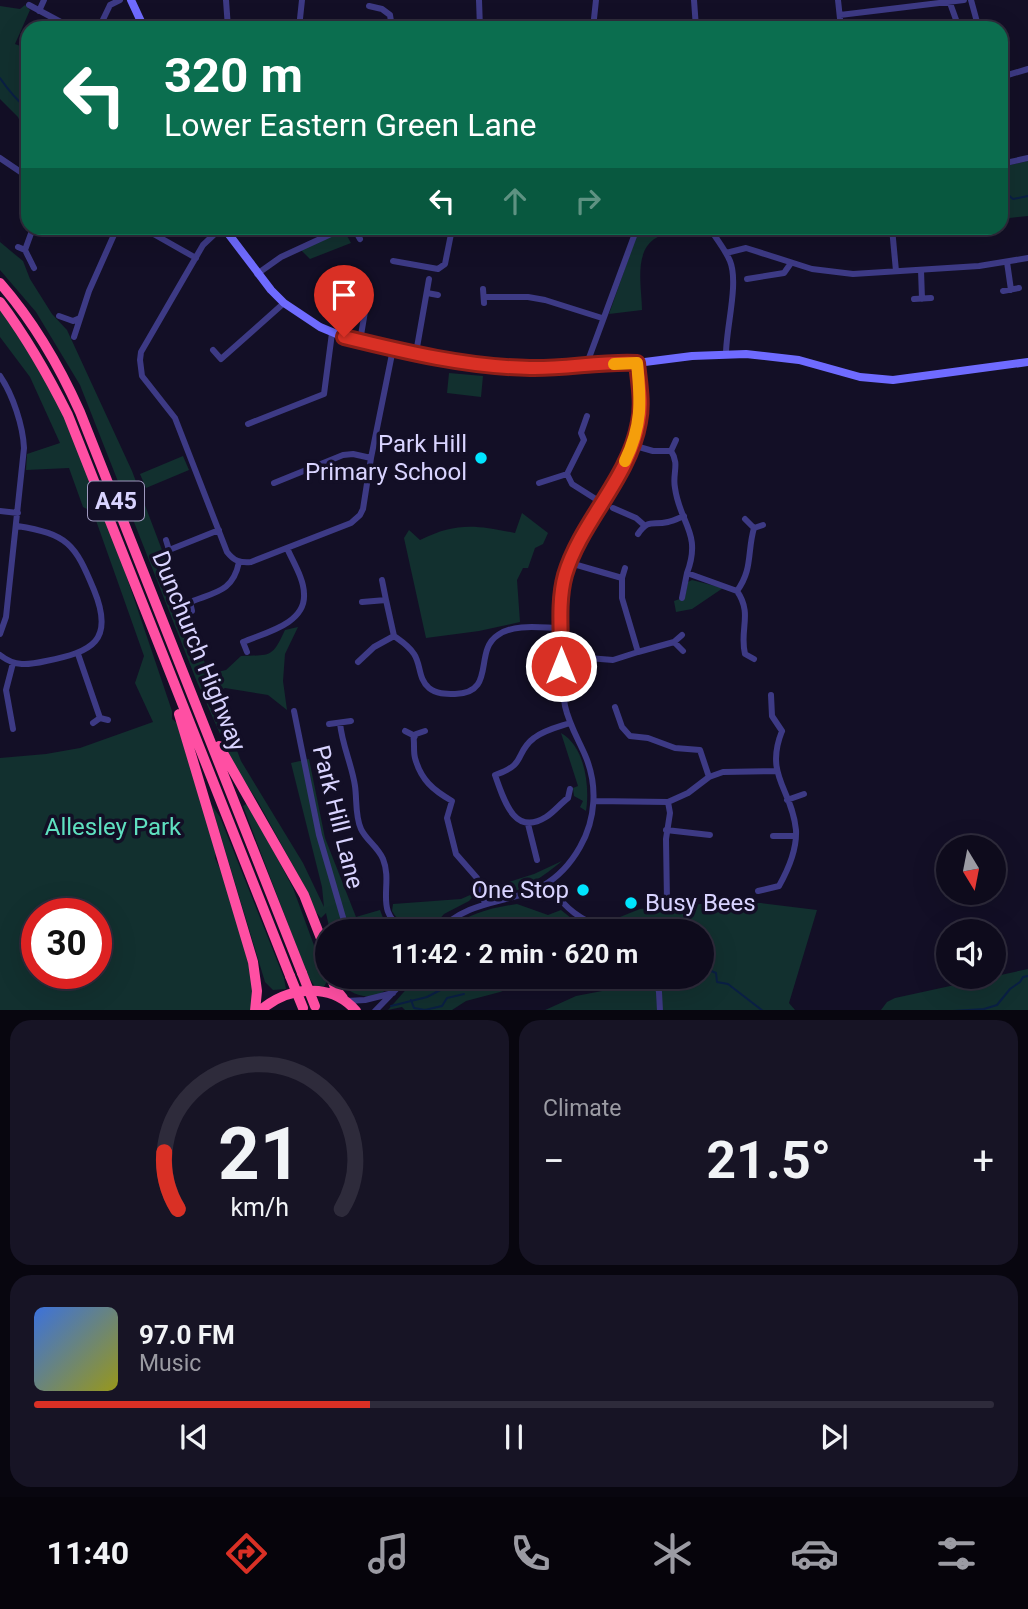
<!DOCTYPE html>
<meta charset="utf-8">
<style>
:root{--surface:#0e0b1c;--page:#171425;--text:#f1f3f6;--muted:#9b9ba3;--line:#2e2b3b;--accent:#d93025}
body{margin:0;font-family:Roboto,sans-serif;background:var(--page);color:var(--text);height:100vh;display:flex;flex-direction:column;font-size:26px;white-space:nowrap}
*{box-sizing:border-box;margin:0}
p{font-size:23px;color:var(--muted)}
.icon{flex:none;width:38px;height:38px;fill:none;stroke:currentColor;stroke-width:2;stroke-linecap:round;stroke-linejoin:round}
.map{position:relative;height:1010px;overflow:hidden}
.drawer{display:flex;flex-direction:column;gap:10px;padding:10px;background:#08060f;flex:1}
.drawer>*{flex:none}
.hud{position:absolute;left:21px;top:21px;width:987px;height:214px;border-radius:21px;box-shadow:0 7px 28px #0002,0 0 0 2px var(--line);background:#0b6e4f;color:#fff;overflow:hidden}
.needle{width:46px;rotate:170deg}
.buttons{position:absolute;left:936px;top:835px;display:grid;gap:14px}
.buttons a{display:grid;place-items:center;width:70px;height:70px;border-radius:50%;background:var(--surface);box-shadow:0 7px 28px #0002,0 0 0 2px var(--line);font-size:35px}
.speed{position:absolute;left:21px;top:898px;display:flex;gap:14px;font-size:35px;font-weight:700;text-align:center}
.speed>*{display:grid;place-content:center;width:91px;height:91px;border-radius:50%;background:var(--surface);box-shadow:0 7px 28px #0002,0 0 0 2px var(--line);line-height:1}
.speed .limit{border:10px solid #d22;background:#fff;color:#111}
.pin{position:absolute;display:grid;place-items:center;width:60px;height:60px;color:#fff;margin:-72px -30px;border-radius:50% 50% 50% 0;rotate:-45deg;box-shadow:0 0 7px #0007}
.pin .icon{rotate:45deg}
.me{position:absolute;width:77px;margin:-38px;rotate:0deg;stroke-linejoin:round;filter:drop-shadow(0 0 5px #0008)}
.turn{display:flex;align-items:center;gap:24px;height:147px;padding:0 28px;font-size:32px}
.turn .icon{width:91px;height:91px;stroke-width:2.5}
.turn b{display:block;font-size:49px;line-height:60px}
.lanes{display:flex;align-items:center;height:66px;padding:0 28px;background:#0003;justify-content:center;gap:35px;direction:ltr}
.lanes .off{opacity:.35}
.big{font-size:52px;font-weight:700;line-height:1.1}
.drawer .tile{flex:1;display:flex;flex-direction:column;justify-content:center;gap:10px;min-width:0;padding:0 24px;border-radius:21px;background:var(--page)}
.drawer .dial{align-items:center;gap:0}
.dial svg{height:182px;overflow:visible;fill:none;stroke:var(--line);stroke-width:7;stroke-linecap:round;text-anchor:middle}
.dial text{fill:var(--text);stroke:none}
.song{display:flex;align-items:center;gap:21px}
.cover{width:84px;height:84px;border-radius:10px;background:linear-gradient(135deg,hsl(220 70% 55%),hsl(60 70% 35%))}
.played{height:7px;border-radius:4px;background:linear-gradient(90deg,var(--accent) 35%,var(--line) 35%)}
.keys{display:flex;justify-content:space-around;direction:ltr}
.heat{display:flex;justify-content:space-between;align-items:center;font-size:38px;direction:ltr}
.drawer .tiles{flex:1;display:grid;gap:10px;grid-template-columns:1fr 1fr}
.tile:last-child{grid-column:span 2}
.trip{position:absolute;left:315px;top:919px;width:399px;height:70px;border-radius:35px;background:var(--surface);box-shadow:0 7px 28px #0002,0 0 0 2px var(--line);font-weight:700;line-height:70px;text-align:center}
.dock{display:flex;height:112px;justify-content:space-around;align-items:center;background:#06040b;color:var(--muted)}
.dock .icon{width:49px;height:49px}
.dock .selected{color:var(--accent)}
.dock b{font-size:32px;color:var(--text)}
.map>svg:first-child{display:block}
.green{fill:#12302f;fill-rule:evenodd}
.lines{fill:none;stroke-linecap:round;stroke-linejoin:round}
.stream{stroke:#0a1f44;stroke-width:2}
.street{stroke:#3d3a85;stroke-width:6}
.secondary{stroke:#6f6bff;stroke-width:8}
.highway{stroke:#ff4fa3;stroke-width:10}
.highway-bridge{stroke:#ff4fa3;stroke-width:10}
.route-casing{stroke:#8d1f18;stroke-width:18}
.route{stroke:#d93025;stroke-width:12}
.slow{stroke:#f59e0b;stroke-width:12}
.poi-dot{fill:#00e5ff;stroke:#130f26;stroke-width:2.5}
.labels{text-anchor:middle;stroke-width:7;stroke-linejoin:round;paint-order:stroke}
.shield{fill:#130f26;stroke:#9e99be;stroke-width:2}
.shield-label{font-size:23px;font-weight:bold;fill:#d9d4ff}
.poi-label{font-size:24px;fill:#d9d4ff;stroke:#130f26;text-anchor:end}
.street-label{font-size:24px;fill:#d9d4ff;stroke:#130f26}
.park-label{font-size:24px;fill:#5fe0c0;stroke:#130f26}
</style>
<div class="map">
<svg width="1028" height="1011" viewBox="0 0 1028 1011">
<rect width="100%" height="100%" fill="#130f26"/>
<path class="green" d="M 25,5 L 30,10 L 15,44 L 28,49 L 28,141 L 18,117 L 0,99 L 0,6 L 20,9 Z
M 1028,161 L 1028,216 L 1001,219 L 1001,167 Z
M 645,228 L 688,228 L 688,230 C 678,232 664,233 656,238 C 633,251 642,289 642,310 L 609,314 L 637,234 Z
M 340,232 L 346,234 L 351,243 L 310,259 L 301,250 Z
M 0,242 L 23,261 L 30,279 L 52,314 L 67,330 L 132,471 L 209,674 L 226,670 L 241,656 C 271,655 272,658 285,630 L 298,627 L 285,654 L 283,681 L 287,710 L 268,695 L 225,688 L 215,693 L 241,761 L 303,863 L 324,907 L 322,887 L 291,763 L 309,759 L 325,838 L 356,917 L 380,910 L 385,923 L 392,931 L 330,931 L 326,913 L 321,918 L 314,910 L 302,882 L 258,802 L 233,763 L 197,682 L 80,385 L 36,312 L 0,270 Z
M 0,309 L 18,332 L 60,406 L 120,557 L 172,711 L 172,719 L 180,725 L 217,845 L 215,858 L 229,889 L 253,981 L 252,1010 L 0,1010 L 0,758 L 46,754 L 80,748 L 153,722 L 135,683 L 144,656 L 93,512 L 83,507 L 69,468 L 26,470 L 27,454 L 60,443 L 30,377 L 0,337 ZM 37,914 L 96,914 L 96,973 L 37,973 Z
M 449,373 L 483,376 L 481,397 L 447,393 Z
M 183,456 L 189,470 L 146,488 L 140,474 Z
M 522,513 L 548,533 L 543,544 L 535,548 L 528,568 L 523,568 L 517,580 L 520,622 L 479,631 L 426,638 L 404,538 L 409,530 L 420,540 C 456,522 476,525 515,533 Z
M 692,580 L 723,588 L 692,609 L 676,612 L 674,601 L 685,597 L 688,582 Z
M 561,733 C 585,746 590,787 586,811 L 580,807 L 583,801 L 574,796 L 573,788 L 578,786 Z
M 248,803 L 293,888 L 327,981 L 323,989 L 315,987 L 307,974 L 243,806 Z
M 211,804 L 220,817 L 284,978 L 286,989 L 273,990 L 265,982 Z
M 562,861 C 545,875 507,905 486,889 L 534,874 Z
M 477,892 L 469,901 L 444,914 L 429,931 C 414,931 400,925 392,911 L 393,904 L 461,899 Z
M 713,903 L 761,903 L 817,910 L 789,1003 L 795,1010 L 543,1011 L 576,996 L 602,991 L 600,977 L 702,976 L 702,931 L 603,931 L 620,917 L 640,909 Z
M 517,904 L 548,915 L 561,910 L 581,926 L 592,931 L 445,931 C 468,914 489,908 517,904 Z
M 1028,969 L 1028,1010 L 881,1010 L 887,1002 L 895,998 Z
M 337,977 L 392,977 L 393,981 C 380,1005 349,999 337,977 Z
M 417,977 L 417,976 L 541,977 L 500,992 L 466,1001 L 452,1010 L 405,1010 L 402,1007 L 388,1010 Z"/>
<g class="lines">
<path class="stream" d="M 0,78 C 8,90 17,100 28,110
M 1001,182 L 1006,184 L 1006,193 L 1013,199 L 1028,196
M 702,967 L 716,973 L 717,982 L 728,984 L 763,1011
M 411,1000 L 414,1008 L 425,1010 L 442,1006 L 447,998 L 464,994
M 391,1006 L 427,997 L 448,986 L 486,985 L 509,976
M 953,1011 L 984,1009 L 997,1005 L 1010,989 L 1020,982 L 1023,977 L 1028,976"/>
<path class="street" d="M 226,0 L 228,28
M 479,0 L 480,28
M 694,0 L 696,28
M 838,0 L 841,28
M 971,0 L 977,22 L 976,28
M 950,3 L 959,28
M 29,5 L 72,28
M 369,6 L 382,9 L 390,15 L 392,28
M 39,11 L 44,0
M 840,15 L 964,0
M 99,28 L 110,5 L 120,0
M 299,28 L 302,0
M 593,28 L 596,0
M 1001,77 L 1028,69
M 0,158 L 28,177
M 1001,164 L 1028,158
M 143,228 L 196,258
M 221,228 L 203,245 L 141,352 L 140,360 L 142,376 L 175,418 L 227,552 C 234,561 240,563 251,562 L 351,523 L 360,515 L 363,509 L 371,458 L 393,349
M 354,228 L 360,239
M 710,228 C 716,239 725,249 730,261 C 739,283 726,328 726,354
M 892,228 L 896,271
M 18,247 L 25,250 L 33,228
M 25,250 L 34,268
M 726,253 L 746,248 L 812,269 L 853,274 L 979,266 L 1028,258
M 393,261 L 438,269 L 445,264 L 452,229 L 492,233 L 567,228
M 1007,262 L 1011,290
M 921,270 L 922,299
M 257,274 L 281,257 L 344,228
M 747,279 L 784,273 L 791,263
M 483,289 L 484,303
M 1003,291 L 1019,288
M 427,293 L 438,295
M 484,297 L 528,297 L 545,300 L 602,318
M 914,299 L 931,298
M 59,316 L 73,321 L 80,318
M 74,337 L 89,291 L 117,228
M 360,341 L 369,288
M 213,350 L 221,359 L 284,303
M 416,353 L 429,279
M 586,366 L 637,228
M 0,376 C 13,395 23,426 24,448 L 6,617 L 0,634
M 587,416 L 581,433 L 584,440 L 567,474 L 572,484 L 602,503
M 248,424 L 324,394 L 332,333
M 632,445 L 653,451 L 671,451 C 680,464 672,474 675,488 C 680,524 702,533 687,573 L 737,591 C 753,569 747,552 754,528 L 763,525
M 671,451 L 676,440
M 274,483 L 343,455 L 353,454 L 371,458
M 539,483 L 567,474
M 613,508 L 636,518 L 644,525
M 0,511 L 18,513
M 745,519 L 754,528
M 638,534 C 649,518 652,526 668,522 C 673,521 679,518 684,516
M 166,540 L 169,550 L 219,530
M 570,563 L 622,578 L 622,598 L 638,652 L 674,642 L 682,635
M 622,578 L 625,568
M 382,580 L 386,600
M 737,591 C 753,614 739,630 745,654 L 754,659
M 682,598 L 687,573
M 362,602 L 386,600 L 394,636
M 192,611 L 190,602 C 215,592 233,592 239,562
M 674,642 L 683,651
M 581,649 L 588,658 L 613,660 L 638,652
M 247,652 L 243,642 C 264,633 306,624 304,594 C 304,579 293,562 287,548
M 78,654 L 100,718
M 0,655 C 15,667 28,665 46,661 C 92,652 115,641 94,590 C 75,544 68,534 17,526
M 358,662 L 374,647 L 394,636 C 401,641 409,646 414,654 C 421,664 418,679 429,688 C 436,694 446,694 455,694 C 497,693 473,651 498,635 C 515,623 542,628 561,628
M 13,663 L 6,690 L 13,729
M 771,695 L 772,716 L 782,731
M 615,707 L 622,727 L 630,736 L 648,738 L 675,748 L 700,750 L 709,777
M 294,711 L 319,835 L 347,931
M 93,723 L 100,718 L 108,720
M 340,723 C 342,745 352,765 355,786 C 357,800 355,816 361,829 C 366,840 378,847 383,859 C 394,886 372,912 406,931
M 329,724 L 351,721
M 405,731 L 413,735 C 415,742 413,750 415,758 C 421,780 433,790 452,801 L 447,818 L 456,854 L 477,878 L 485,904
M 414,738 L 416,734 L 425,731
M 570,789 L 568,798 C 560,804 554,812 546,817 C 514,837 504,800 495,775 C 528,764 514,753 534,738 C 544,730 558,727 570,723
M 787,800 L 804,794
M 594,801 L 668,802 L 688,793 L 709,777 L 723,772 L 776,771
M 528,824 L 537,860
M 666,830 L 710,835
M 773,836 L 796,836
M 548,885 C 568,911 578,918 608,931
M 758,891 L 779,886 C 788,870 797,849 796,830 C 792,789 764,776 782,731
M 667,901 L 666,839 L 670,813 L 668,802
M 655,902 L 677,900
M 439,931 C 483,885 541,916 580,847 C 596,819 598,785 585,755 C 578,739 569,724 565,706 C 559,672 560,634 562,600 C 565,534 624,489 638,427 C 643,406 640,384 637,363
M 655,976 L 659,992 L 660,1011
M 347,1001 L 365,1000 L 393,993
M 375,1011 L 409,976"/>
<path class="secondary" d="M 131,0 L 144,28
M 224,228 L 271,290 L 284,303 L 320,327 L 344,337 L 449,360 L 530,368 L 637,363 L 692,356 L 746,354 L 799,360 L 860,377 L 893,380 L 1028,362"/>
<path class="highway" d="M 0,283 C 34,322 59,365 80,412 L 302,973
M 0,302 C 27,338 48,375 68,415 L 290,976
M 179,714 L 253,962 L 257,991 L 255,1011
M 219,746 L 304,895 L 322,941 L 327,963
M 331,976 L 335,988 L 343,998
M 260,1011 C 286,987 331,981 356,1011"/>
<path class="highway-bridge" d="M 302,973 L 315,1006
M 290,976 L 303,1008"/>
</g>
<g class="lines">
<defs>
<path id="route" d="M 344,337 C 405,352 467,367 530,368 C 565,369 602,361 637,363 C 639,383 643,403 639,422 C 629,479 581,521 565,575 C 557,604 562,637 561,666"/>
</defs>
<use href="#route" class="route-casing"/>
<use href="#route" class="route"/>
<path class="slow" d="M 614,364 L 637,363 C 641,402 642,426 625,461"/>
</g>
<g class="poi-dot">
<circle cx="481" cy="458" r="7"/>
<circle cx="583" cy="890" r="7"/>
<circle cx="631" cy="903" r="7"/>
</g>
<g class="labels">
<rect class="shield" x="88" y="481.5" width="56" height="39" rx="5"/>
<g class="shield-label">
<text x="116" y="509">A45</text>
</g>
<g class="poi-label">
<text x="467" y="452">Park Hill<tspan x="467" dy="28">Primary School</tspan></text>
<text x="569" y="898">One Stop</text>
<text x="645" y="911" text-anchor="start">Busy Bees</text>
</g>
<g class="street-label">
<text transform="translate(199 651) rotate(68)" y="8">Dunchurch Highway</text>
<text transform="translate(338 817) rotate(76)" y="8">Park Hill Lane</text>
</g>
<g class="park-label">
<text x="113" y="835">Allesley Park</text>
</g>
</g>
</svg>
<div class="buttons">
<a><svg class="needle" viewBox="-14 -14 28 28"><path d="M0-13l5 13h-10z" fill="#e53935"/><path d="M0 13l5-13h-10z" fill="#9b9ba3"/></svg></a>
<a><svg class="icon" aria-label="sound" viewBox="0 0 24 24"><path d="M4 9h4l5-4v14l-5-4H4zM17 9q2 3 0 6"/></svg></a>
</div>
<div class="speed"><div class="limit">30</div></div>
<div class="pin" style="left:344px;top:337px;background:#d93025"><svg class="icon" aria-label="arrive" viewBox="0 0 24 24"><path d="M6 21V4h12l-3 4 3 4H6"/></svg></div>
<svg class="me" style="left:561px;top:666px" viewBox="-20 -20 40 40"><circle r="17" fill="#d93025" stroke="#fff" stroke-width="3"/><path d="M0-11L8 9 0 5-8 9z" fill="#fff"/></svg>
<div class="trip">11:42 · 2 min · 620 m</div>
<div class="hud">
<div class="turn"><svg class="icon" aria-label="left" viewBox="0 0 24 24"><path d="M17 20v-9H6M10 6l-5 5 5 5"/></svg><div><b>320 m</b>Lower Eastern Green Lane</div></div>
<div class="lanes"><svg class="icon" aria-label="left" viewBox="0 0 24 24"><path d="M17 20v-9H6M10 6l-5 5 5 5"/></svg><svg class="icon off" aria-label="ahead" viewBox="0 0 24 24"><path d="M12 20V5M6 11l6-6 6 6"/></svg><svg class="icon off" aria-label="right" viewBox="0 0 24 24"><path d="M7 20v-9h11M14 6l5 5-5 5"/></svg></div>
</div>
</div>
<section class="drawer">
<div class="tiles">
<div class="tile dial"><svg viewBox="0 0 100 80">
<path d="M14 69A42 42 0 1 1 86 69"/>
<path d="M14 69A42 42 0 0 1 8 44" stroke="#d93025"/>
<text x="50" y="56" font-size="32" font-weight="700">21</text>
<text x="50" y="72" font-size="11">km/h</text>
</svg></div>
<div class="tile"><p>Climate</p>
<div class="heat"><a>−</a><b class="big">21.5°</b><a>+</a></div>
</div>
<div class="tile">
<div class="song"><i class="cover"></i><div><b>97.0 FM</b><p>Music</p></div></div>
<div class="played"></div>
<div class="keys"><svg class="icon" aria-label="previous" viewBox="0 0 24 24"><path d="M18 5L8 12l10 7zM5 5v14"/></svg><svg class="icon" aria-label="pause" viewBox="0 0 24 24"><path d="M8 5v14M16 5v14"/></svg><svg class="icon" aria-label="next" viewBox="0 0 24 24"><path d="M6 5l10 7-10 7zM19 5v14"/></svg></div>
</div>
</div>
</section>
<nav class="dock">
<b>11:40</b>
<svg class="icon selected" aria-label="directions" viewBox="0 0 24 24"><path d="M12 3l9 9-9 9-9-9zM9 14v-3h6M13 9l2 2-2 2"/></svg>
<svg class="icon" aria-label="music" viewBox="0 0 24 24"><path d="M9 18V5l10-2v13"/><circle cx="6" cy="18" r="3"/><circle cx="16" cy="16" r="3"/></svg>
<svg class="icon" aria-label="phone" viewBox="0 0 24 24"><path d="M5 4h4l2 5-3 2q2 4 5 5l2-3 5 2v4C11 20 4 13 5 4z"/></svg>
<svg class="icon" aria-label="climate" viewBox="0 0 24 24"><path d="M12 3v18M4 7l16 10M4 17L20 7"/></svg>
<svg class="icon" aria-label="car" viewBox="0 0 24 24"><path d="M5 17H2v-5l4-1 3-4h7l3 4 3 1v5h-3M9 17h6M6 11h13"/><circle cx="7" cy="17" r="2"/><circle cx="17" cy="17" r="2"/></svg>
<svg class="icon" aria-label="filters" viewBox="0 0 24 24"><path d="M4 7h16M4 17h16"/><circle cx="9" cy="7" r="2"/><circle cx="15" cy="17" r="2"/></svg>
</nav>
